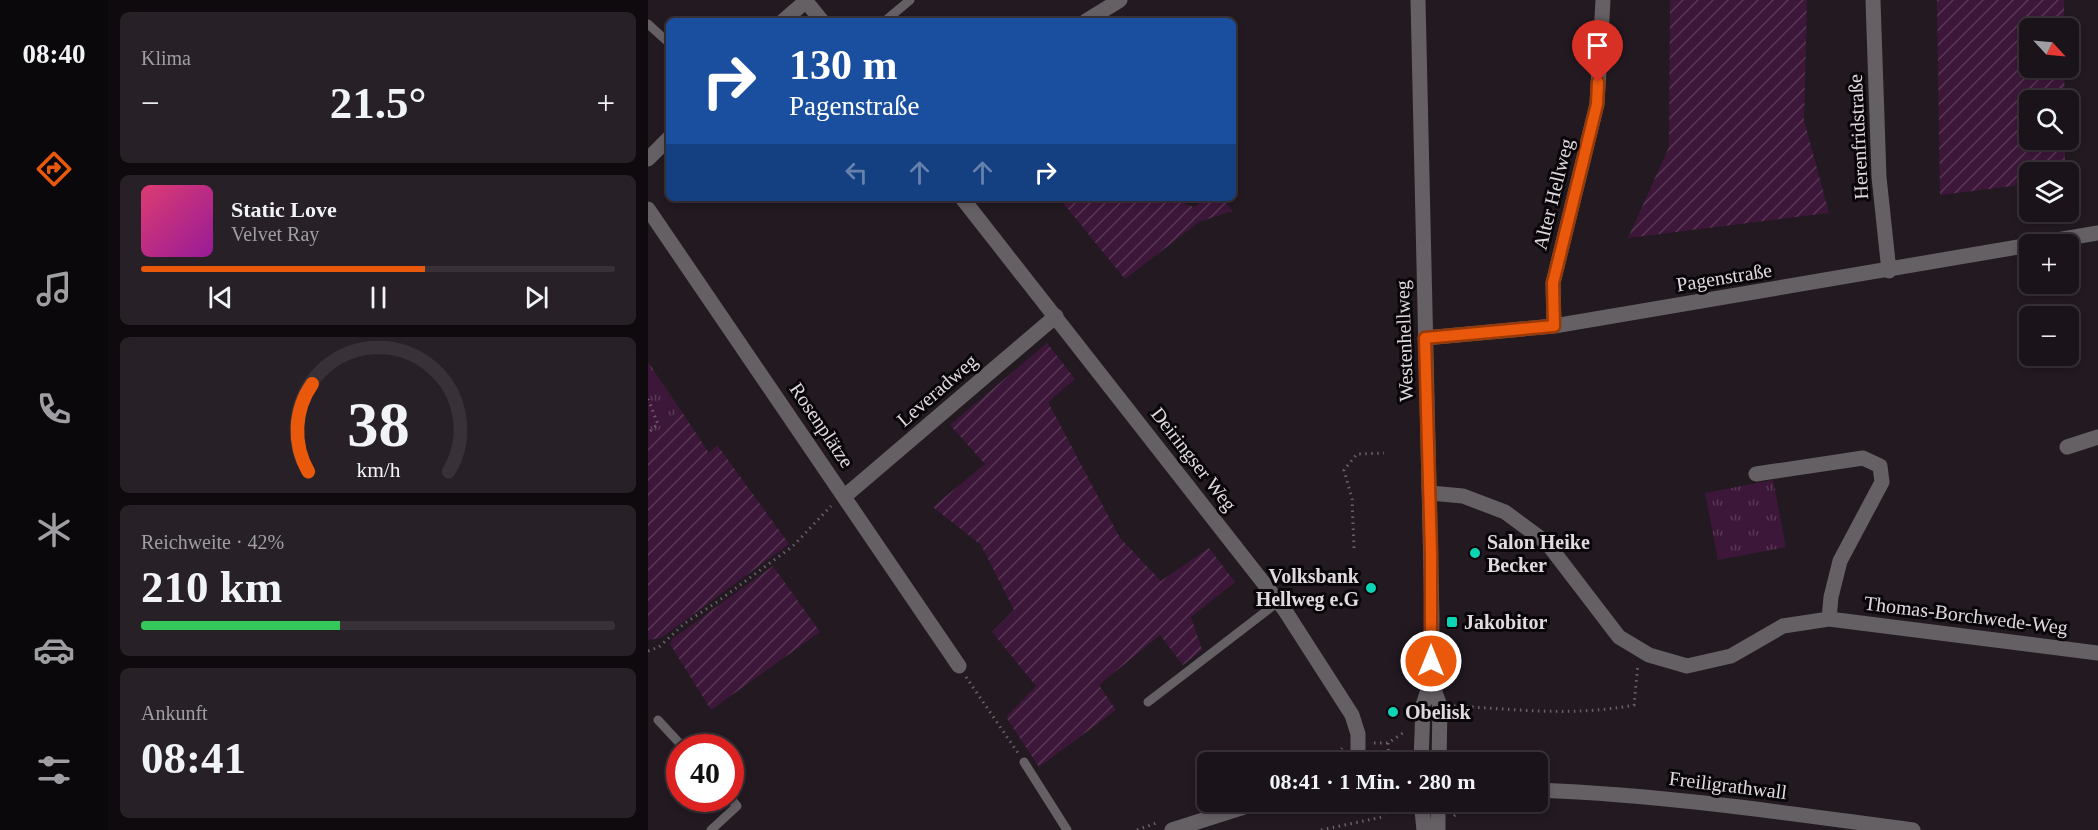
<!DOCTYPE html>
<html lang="de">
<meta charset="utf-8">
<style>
:root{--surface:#1a1319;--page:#272026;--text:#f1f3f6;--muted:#9f9ea2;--line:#383238;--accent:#ea580c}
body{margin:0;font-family:"Times New Roman",serif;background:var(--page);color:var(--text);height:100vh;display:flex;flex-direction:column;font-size:22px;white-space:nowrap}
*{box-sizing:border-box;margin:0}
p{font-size:20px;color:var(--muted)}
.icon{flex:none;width:33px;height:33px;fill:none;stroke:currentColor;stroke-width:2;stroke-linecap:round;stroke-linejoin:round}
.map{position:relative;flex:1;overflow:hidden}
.drawer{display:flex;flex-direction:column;gap:12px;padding:12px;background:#0e0a0e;width:540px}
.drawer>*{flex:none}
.top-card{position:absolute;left:18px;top:18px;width:570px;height:183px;border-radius:9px;box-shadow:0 3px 9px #0003,0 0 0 2px var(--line);background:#1a4fa0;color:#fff;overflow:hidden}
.needle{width:39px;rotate:116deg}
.buttons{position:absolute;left:1371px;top:18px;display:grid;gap:12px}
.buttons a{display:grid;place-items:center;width:60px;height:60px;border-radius:9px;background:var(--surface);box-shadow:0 3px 9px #0003,0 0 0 2px var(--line);font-size:30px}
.speed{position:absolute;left:18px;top:734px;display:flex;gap:12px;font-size:30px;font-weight:700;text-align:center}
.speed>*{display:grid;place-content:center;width:78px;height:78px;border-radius:50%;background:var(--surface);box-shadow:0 3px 9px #0003,0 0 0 2px var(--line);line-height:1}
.speed .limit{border:9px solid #d22;background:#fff;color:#111}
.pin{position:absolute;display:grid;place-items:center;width:51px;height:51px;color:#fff;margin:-62px -26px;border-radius:50% 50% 50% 0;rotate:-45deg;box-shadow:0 0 6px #0007}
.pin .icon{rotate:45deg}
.me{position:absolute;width:66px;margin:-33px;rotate:0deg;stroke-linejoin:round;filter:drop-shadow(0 0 4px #0008)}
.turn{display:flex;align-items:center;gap:21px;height:126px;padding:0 24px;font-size:27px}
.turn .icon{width:78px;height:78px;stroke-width:2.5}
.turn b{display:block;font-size:42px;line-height:51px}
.lanes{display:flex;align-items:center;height:57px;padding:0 24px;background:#0003;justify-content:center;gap:30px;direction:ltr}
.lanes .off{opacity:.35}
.big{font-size:45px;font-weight:700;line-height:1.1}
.drawer .tile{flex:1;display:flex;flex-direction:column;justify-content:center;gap:9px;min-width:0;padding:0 21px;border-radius:9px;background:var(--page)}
.drawer .dial{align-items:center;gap:0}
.dial svg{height:156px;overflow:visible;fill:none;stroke:var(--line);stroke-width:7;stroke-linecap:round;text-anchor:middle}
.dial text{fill:var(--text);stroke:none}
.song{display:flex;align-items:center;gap:18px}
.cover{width:72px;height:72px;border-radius:9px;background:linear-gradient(135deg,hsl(340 70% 55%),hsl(300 70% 35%))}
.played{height:6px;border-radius:3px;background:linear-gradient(90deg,var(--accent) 60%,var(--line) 60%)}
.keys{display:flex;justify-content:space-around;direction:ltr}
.heat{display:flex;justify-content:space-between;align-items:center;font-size:33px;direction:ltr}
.charge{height:9px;border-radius:4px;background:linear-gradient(90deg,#34c759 42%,var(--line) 0)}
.trip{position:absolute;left:549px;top:752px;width:351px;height:60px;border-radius:9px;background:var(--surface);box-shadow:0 3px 9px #0003,0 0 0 2px var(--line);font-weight:700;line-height:60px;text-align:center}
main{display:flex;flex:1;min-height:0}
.tab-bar{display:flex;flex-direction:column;width:108px;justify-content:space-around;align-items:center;background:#0a080a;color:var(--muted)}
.tab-bar .icon{width:42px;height:42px}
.tab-bar .on{color:var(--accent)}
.tab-bar b{font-size:27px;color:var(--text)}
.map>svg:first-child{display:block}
.grass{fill:url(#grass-tufts)}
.garden{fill:url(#garden-furrows)}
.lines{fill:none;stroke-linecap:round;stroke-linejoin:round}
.path{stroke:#6a6269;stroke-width:3;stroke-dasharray:1.5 4.5;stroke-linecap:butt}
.service{stroke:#656064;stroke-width:9}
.minor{stroke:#656064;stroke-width:15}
.tertiary{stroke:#656064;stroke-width:15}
.route-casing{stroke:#983908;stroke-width:15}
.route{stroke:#ea580c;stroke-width:10}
.poi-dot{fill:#0bd5b5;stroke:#090609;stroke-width:2}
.labels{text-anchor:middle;stroke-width:6;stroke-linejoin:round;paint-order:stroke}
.street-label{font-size:20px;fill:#e0dadf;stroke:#090609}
.poi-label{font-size:20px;font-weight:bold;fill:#e0dadf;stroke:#090609;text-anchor:start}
</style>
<main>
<nav class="tab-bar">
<b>08:40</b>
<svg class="icon on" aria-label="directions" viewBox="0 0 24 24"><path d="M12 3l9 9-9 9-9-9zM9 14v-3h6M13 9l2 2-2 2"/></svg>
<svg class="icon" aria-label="music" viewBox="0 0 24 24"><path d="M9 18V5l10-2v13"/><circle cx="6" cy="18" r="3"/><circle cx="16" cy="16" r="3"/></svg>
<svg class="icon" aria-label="phone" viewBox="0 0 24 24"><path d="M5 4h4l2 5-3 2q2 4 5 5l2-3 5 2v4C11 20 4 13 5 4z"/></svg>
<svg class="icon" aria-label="climate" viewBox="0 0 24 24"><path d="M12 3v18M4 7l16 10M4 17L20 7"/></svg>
<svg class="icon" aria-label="car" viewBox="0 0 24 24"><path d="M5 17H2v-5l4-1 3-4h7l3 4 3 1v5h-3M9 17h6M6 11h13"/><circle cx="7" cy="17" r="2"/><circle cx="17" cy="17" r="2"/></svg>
<svg class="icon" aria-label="filters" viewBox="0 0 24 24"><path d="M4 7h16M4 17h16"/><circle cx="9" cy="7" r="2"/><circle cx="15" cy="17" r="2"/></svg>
</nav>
<section class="drawer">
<div class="tile"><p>Klima</p>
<div class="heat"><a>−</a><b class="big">21.5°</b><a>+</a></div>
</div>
<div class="tile">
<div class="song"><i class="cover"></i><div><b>Static Love</b><p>Velvet Ray</p></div></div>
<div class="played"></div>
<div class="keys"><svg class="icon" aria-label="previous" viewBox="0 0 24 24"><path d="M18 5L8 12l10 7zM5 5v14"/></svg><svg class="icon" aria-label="pause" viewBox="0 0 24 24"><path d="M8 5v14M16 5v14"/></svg><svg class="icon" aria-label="next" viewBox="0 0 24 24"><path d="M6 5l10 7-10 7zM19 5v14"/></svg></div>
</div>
<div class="tile dial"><svg viewBox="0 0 100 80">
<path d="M14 69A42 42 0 1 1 86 69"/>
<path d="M14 69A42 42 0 0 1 16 24" stroke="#ea580c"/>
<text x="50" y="56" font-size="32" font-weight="700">38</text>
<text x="50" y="72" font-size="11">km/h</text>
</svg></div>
<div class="tile"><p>Reichweite · 42%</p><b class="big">210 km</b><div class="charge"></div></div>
<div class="tile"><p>Ankunft</p><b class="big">08:41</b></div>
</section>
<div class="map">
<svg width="1450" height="830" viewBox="0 0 1450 830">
<defs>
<pattern id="grass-tufts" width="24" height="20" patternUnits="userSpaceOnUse" patternTransform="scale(1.5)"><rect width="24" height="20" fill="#3d1739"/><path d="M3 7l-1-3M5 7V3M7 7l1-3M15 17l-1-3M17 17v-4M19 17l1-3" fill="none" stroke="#593855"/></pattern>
<pattern id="garden-furrows" width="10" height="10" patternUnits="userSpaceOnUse" patternTransform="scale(1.5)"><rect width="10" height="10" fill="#3d1739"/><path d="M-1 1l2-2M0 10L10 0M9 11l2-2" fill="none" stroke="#593855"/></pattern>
</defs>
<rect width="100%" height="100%" fill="#221921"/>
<path class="grass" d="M 0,362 L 32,409 L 0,441 Z
M 1125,480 L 1138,547 L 1070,560 L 1057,493 Z"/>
<path class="garden" d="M 1022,0 L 1159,0 L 1156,120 L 1181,213 L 980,238 L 1021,147 Z
M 1289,0 L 1416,0 L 1416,28 L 1382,28 L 1382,68 L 1416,68 L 1417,100 L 1382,100 L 1382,140 L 1417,140 L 1417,172 L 1382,172 L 1381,184 L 1292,195 Z
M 411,198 L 522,198 L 546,207 L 559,198 L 575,198 L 584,211 L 551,222 L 477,279 Z
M 399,343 L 427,379 L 400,402 L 472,538 L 513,581 L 561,548 L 587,582 L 543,617 L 554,650 L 535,665 L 512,635 L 451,685 L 468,710 L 391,767 L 358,717 L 388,686 L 344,632 L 366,610 L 333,545 L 285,507 L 337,464 L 302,425 Z
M 32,409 L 61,453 L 69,445 L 141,544 L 13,638 L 0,640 L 0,441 Z
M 125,566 L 172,632 L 63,710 L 22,644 L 24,639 Z"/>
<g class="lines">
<path class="path" d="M 0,399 L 10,424 L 0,433
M 706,548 L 704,499 L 696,470 L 709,454 L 736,453
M 0,651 L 11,647 L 37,623 L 69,602 L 145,546 L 183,506
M 318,677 L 370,753
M 806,706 C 867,709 925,717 986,705 L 990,664
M 726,743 L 740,743 L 758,731
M 740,743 L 741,762
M 807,752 L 815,759 L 826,762
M 682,762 L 685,761 L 694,748
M 741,801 L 741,804 L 753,808 L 758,813
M 806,816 L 817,805 L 824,801
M 489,830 L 511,822
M 673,830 L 734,817 L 741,804"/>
<path class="service" d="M 237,21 L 262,0
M 0,24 L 21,43
M 500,702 L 630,602
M 10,720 L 35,747
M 376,762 L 419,830
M 63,830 L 89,806 L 82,798"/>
<path class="minor" d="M 157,0 L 174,21
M 1225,0 L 1231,177 L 1241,271
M 135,21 L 158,1
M 438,21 L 472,0
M 0,159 L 21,138
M 314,198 L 636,609 L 704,715 L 710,734 L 710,762
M 0,209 L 311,666
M 1385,244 L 1450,233
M 906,326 L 905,283 L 949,104 L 955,0
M 777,338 L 906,326 L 1382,245
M 1419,447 L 1450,437
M 1108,474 L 1215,458 L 1232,466 L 1234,482 L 1192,561 L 1183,597 L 1181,619
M 782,493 L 815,496 L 857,512 L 899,543 L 971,637 L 1001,655 L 1039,666 L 1083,656 L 1135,626 L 1181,619 L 1450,653
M 197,496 L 408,316
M 773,801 L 776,830
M 790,830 L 790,801"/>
<path class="tertiary" d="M 770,0 L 784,619 L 783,681 L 775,705 L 773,762
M 783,681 L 792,706 L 791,762
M 890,790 C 1016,795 1140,813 1265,830
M 524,830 L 615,801"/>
</g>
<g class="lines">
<defs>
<path id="route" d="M 783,661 L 783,554 L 777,338 L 906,326 L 905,283 L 949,104 L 950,82"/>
</defs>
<use href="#route" class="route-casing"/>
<use href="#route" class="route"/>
</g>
<g class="poi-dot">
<circle cx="827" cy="553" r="6"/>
<circle cx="723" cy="588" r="6"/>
<rect x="798" y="616" width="12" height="12" rx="3"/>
<circle cx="745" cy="712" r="6"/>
</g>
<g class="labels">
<g class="street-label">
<text transform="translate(1210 137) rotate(-93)" y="7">Herenfridstraße</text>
<text transform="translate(905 194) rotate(-76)" y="7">Alter Hellweg</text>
<text transform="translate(1076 277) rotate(-9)" y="7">Pagenstraße</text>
<text transform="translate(756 341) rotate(-92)" y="7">Westenhellweg</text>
<text transform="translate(289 390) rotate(-41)" y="7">Leveradweg</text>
<text transform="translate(174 425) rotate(56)" y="7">Rosenplätze</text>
<text transform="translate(546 459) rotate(52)" y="7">Deiringser Weg</text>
<text transform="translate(1318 615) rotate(7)" y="7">Thomas-Borchwede-Weg</text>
<text transform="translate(1080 785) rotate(7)" y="7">Freiligrathwall</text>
</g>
<g class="poi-label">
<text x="839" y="549">Salon Heike<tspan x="839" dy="23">Becker</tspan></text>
<text x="711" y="583" text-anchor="end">Volksbank<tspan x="711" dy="23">Hellweg e.G</tspan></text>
<text x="816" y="629">Jakobitor</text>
<text x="757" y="719">Obelisk</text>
</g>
</g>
</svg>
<div class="buttons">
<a><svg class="needle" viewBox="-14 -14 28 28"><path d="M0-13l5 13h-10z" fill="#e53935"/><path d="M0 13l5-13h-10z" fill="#9f9ea2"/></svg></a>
<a><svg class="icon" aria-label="search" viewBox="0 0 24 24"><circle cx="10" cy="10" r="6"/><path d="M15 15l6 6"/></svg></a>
<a><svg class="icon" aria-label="layers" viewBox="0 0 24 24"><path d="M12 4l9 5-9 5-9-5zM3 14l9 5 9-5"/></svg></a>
<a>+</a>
<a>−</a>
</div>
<div class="speed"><div class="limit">40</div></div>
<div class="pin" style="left:950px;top:82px;background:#d93025"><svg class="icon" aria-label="arrive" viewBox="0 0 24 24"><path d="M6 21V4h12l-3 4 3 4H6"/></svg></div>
<svg class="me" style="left:783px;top:661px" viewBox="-20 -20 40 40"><circle r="17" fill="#ea580c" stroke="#fff" stroke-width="3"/><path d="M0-11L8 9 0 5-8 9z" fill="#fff"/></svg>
<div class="trip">08:41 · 1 Min. · 280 m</div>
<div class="top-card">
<div class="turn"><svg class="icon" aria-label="right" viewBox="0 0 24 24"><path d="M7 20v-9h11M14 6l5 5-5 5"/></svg><div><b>130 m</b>Pagenstraße</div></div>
<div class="lanes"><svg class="icon off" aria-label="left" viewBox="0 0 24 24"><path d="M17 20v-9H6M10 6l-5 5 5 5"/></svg><svg class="icon off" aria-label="ahead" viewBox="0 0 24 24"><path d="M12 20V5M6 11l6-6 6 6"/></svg><svg class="icon off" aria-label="ahead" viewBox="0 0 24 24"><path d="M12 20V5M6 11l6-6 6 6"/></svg><svg class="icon" aria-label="right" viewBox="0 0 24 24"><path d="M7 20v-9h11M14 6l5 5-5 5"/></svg></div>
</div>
</div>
</main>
